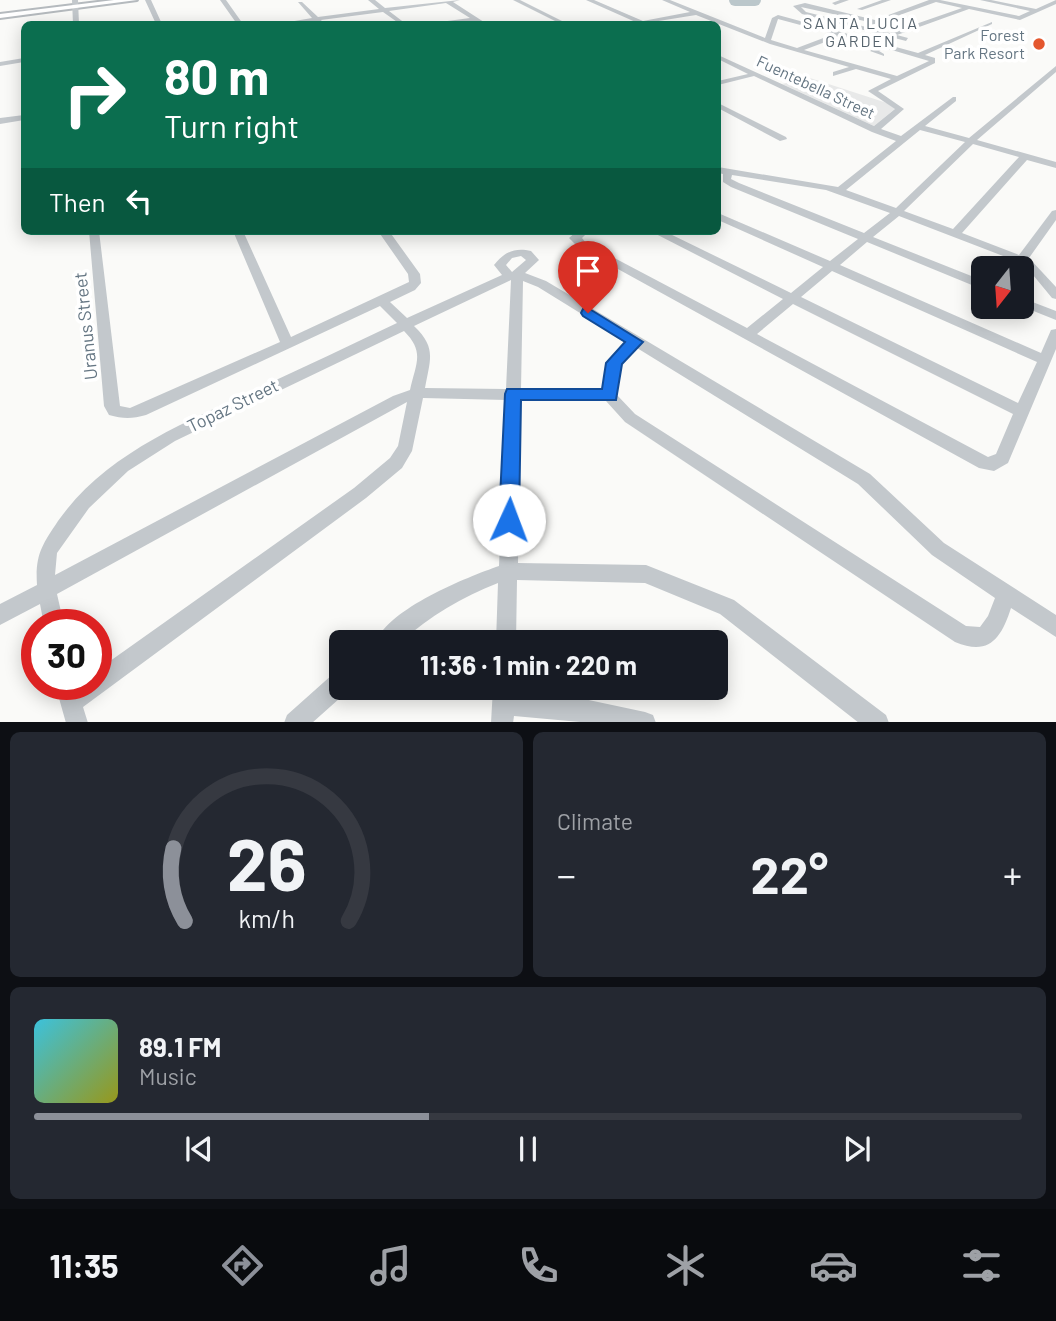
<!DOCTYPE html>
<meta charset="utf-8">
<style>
:root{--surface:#171b24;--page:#242831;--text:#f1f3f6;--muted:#9ea1a6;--line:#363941;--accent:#8c9099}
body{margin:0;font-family:Barlow,sans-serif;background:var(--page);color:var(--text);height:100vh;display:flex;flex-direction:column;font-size:26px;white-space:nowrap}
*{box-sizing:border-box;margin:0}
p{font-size:23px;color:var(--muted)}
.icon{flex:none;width:38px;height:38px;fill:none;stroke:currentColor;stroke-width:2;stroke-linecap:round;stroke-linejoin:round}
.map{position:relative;height:722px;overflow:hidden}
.sheet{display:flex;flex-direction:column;gap:10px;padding:10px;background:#0d0f14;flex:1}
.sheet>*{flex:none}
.guide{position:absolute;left:21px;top:21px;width:700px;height:214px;border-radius:10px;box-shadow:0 4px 18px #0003;background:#0b6e4f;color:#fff;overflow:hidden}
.needle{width:46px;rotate:197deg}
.buttons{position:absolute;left:971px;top:256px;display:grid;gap:14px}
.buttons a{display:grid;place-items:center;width:63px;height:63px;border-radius:10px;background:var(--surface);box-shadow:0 4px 18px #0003;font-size:35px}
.speed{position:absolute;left:21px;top:609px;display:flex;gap:14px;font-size:35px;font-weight:700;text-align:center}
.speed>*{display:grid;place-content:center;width:91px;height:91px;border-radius:50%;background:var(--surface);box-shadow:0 4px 18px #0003;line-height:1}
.speed .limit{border:10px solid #d22;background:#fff;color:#111}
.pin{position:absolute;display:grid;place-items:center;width:60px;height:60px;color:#fff;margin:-72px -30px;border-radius:50% 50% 50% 0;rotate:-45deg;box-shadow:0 0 7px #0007}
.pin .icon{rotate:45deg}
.me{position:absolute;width:77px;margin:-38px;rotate:2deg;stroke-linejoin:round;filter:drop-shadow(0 0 5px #0008)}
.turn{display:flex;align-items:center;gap:24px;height:147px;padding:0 28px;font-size:32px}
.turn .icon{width:91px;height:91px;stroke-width:2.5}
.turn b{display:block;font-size:49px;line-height:60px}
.then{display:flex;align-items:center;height:66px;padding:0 28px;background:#0003;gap:14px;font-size:26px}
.big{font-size:52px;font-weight:700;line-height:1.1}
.sheet .card{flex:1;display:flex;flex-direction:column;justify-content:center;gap:10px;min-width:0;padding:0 24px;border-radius:10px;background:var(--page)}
.sheet .dial{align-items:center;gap:0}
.dial svg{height:182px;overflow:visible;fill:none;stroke:var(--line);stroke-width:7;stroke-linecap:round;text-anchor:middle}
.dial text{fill:var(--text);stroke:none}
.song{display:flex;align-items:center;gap:21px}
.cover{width:84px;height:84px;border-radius:10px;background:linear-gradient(135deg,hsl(190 70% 55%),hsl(60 70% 35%))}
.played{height:7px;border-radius:4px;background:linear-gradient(90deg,var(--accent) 40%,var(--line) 40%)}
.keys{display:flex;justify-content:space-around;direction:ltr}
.heat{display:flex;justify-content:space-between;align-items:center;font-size:38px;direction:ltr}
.sheet .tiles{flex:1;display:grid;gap:10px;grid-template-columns:1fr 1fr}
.card:last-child{grid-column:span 2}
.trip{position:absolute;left:329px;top:630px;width:399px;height:70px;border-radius:10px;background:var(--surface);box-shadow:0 4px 18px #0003;font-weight:700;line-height:70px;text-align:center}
.menu{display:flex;height:112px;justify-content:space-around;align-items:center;background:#090b0e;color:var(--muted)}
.menu .icon{width:49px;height:49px}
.menu .active{color:var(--accent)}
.menu b{font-size:32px;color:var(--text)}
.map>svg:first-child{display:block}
.built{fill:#e8e9e9}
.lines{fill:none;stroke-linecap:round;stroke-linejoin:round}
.canal{stroke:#bbc7cb;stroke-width:12}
.major-casing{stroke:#b5babe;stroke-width:4}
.minor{fill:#c3c8cc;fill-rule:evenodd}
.major{fill:#fff;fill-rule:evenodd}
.route{fill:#1a73e8;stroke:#114b97;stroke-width:2}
.poi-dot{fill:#e4572e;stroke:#fff;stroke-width:2.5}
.labels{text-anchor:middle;stroke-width:7;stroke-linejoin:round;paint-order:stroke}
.far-neighbourhood-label{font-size:16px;letter-spacing:2px;fill:#57646e;stroke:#fff}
.far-poi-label{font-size:16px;fill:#657683;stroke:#fff;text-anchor:end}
.far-street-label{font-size:16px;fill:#657683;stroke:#fff}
.street-label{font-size:18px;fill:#657683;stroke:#fff}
</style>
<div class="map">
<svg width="1056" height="723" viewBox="0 0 1056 723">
<rect width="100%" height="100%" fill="#fafaf8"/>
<path class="built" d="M 810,78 L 887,103 L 896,108 L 874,126 L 782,84 Z"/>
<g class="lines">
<path class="canal" d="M 735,0 L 755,0"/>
<defs>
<path id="major" d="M 114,0 L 137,0 L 0,18 L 0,14 Z"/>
</defs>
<use href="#major" class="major-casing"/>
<path class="minor" d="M 72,0 L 78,0 L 79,24 L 73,24 Z
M 145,0 L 151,0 L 162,24 L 156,24 Z
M 220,0 L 226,0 L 243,24 L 237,24 Z
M 368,0 L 375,0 L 385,8 L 460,0 L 453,2 L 487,24 L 481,24 L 475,21 L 437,24 L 440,22 L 470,18 L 446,3 L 389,11 L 406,24 L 400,24 L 383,12 L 321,20 L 324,24 L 318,24 L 315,21 L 277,24 L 312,18 L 298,2 L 302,2 L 318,17 L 379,9 Z
M 513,0 L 520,0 L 568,24 L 561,24 Z
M 586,0 L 594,0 L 643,21 L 690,12 L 662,0 L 670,0 L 765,38 L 772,18 L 778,15 L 918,53 L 992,22 L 992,24 L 925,55 L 935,58 L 935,63 L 878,91 L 904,109 L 881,129 L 901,136 L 953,97 L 956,97 L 956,101 L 925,126 L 969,138 L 1056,66 L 1056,72 L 977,140 L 1056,162 L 1056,168 L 1027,160 L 962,233 L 1019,255 L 1052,211 L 1056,210 L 1056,220 L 1029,258 L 1056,287 L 1056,299 L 1052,298 L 1024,264 L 899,216 L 873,237 L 984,281 L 984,290 L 867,242 L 840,265 L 1041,353 L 1051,330 L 1056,329 L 1056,349 L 1008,463 L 994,471 L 979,468 L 578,247 L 569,238 L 577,231 L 589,231 L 582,238 L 586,243 L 747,328 L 783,299 L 650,231 L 664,231 L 791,293 L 823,267 L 718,220 L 718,213 L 830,261 L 858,239 L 731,187 L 723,182 L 723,174 L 718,173 L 718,167 L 838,187 L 896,141 L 872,132 L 754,76 L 718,85 L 718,81 L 748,74 L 718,59 L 718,55 L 874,126 L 895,109 L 868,91 L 891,79 L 856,69 L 833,76 L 833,72 L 849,67 L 770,44 L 696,15 L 640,24 ZM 778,19 L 834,34 L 797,48 L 771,40 ZM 841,36 L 878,46 L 870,51 L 884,56 L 884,54 L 879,51 L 885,48 L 929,61 L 897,76 L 804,50 ZM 920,130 L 965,142 L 896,208 L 846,190 ZM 973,144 L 1019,157 L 953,229 L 904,211 ZM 732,175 L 826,190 L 890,213 L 864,233 L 739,183 L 731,179 ZM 832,271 L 1037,362 L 1018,403 L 801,297 ZM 793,304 L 1013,414 L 996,454 L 988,457 L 757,334 Z
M 840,0 L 849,0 L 835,5 L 832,3 Z
M 882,0 L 891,0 L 862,10 L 857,9 Z
M 929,0 L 940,0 L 1019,16 L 1030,11 L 980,0 L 991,0 L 1036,9 L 1056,0 L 1056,4 L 1020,20 L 969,9 L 897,35 L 908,38 L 906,41 L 802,14 L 793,6 L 805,3 L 875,20 ZM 936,2 L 962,8 L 890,33 L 806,12 L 801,7 L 869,22 L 866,24 L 869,26 Z
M 24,58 L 24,62 L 0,66 L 0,62 Z
M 718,103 L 786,137 L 787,139 L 780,141 L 718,108 Z
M 24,115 L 24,120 L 0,124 L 0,118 Z
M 89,231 L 99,231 L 120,406 L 130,408 L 280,342 L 233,231 L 243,231 L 291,337 L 409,282 L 408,274 L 378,231 L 389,231 L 420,274 L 421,283 L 415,290 L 390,302 L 407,318 L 502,275 L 494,265 C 504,252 515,247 531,251 L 539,260 L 525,273 L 546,281 L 870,474 L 944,543 L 1056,615 L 1056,637 L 1011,608 C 1001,639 989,656 955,642 L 625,422 L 606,401 L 521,400 L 518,563 L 646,565 L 734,600 L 886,715 L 889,723 L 859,723 L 720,614 L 645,583 L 517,580 L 516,642 L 496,642 L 498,583 C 462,597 430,616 401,642 L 376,642 C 388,609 467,577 499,566 L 506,400 L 423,398 L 412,451 L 402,468 L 366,498 L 83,707 L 88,723 L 66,723 L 55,684 L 96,684 L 96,671 L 354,488 L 390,458 L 398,446 L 407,402 L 57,594 L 64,625 L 44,625 L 40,604 L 0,625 L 0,604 L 37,585 C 35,555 42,545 58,521 C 107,452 187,422 261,387 C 306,366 351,345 397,323 L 380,306 L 146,415 C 132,419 123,419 109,415 L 104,406 ZM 521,256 L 526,260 L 512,272 L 506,265 L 512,258 ZM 511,280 L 506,389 L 425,388 C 430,359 437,348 414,326 ZM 523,281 L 538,287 L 627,342 L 608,365 L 603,391 L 521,389 ZM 404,331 C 425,352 416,363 410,390 L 393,396 L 55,575 L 57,553 L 89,508 L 128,471 L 175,441 ZM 637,348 L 858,484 L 932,555 L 995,598 L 988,616 L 980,627 L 966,626 L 635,414 L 617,395 L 622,365 Z
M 1022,298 L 1056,311 L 1056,320 L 1021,306 Z
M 341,671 L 341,688 L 349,688 L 349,690 L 312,723 L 284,723 L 287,715 L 333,674 Z
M 493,688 L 515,688 L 515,694 L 584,699 L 645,712 L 653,715 L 656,723 L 591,723 L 514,716 L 513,723 L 491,723 Z"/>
<use href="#major" class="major"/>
</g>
<path class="route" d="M 588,308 L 643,342 L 622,364 L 616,400 L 521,400 L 519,520 L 516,526 L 509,529 L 502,526 L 499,520 L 505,394 L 507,389 L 602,389 L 606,363 L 625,342 L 583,316 L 581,313 L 583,309 Z"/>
<circle class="poi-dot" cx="1039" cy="44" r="7"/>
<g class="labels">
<g class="far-neighbourhood-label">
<text x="861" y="29">SANTA LUCIA<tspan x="861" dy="18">GARDEN</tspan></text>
</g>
<g class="far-poi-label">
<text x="1025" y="41">Forest<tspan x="1025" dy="18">Park Resort</tspan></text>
</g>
<g class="far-street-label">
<text transform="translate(816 87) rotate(25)" y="6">Fuentebella Street</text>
</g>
<g class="street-label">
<text transform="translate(86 326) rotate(-96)" y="6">Uranus Street</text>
<text transform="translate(233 406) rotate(-26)" y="6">Topaz Street</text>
</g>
</g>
</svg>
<div class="buttons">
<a><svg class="needle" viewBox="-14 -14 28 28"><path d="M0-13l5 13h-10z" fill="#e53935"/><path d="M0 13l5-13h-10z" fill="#9ea1a6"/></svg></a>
</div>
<div class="speed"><div class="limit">30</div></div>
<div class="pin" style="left:588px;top:313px;background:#d93025"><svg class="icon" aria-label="arrive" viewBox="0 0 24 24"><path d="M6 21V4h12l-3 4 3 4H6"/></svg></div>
<svg class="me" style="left:509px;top:520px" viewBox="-20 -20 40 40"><circle r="19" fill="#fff"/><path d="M0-13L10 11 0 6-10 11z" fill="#1a73e8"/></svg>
<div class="trip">11:36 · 1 min · 220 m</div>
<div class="guide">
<div class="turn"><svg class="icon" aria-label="right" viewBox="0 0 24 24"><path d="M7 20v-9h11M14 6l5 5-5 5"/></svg><div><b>80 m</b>Turn right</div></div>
<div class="then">Then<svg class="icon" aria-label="left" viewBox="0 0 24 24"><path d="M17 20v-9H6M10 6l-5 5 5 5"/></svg></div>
</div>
</div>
<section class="sheet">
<div class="tiles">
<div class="card dial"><svg viewBox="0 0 100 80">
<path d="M14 69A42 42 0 1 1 86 69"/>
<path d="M14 69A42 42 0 0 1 9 37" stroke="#8c9099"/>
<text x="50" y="56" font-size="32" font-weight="700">26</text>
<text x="50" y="72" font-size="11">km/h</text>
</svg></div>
<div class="card"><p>Climate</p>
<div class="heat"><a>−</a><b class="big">22°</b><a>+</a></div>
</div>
<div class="card">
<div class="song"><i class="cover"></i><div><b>89.1 FM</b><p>Music</p></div></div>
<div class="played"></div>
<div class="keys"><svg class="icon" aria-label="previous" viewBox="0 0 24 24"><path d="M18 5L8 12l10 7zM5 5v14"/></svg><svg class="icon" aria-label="pause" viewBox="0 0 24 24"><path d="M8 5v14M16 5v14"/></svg><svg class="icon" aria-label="next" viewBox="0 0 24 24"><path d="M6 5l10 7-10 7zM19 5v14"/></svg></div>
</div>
</div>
</section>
<nav class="menu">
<b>11:35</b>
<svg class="icon active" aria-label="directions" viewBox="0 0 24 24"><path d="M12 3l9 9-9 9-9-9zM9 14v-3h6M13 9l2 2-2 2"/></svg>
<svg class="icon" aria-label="music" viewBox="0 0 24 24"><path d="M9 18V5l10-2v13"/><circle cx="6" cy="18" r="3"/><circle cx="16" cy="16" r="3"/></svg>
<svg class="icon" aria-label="phone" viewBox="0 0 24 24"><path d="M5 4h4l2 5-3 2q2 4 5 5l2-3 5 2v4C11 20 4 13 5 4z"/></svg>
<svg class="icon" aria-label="climate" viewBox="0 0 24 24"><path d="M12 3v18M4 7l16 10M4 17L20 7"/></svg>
<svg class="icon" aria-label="car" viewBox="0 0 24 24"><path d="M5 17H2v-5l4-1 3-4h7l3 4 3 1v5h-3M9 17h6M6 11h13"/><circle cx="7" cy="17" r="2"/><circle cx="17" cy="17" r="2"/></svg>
<svg class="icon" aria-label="filters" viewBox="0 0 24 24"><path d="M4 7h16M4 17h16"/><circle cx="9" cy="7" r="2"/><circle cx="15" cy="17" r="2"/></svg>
</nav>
